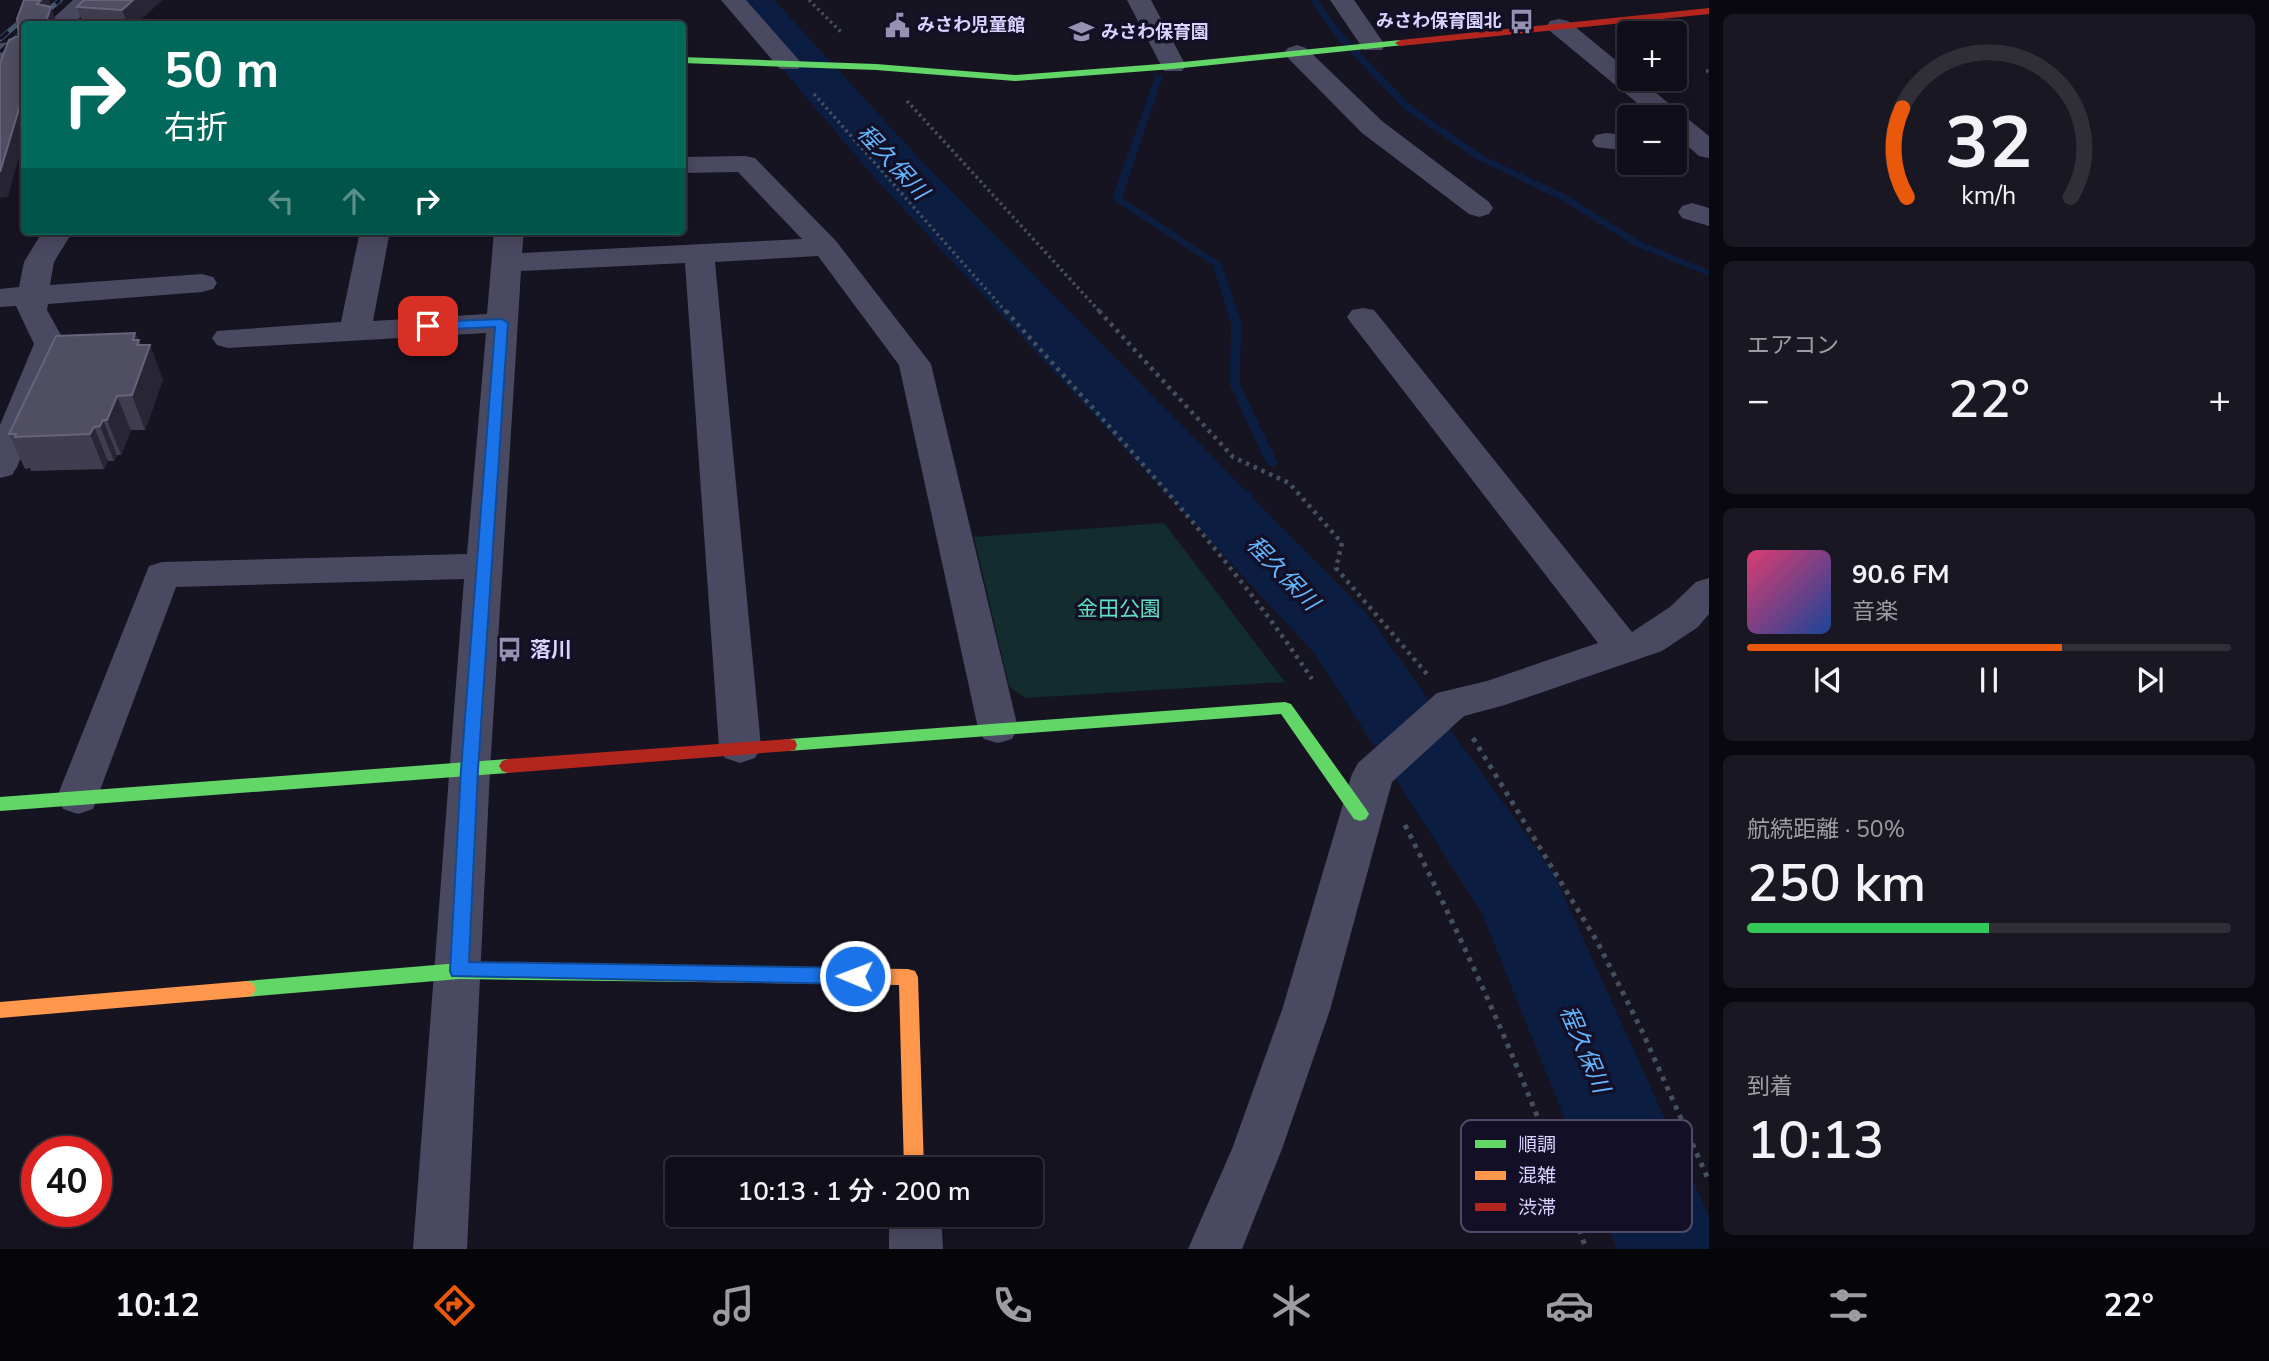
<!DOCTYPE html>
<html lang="ja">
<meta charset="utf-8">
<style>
:root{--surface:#100f19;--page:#191822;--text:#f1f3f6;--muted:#9c9ca2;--line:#302f38;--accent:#ea580c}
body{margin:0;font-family:"Nunito Sans","Noto Sans JP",sans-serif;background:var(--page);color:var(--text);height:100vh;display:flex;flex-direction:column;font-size:26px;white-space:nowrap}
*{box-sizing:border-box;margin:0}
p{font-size:23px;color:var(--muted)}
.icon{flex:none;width:38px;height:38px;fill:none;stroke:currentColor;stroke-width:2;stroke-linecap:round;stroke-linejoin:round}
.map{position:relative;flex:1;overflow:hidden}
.sheet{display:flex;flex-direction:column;gap:14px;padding:14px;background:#09080e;width:560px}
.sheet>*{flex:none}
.guide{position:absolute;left:21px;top:21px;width:665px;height:214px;border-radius:7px;box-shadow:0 4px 18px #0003,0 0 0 2px var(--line);background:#00695c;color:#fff;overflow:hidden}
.controls{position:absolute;left:1617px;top:21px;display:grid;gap:14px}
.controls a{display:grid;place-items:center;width:70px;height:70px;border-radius:7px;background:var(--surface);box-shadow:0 4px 18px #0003,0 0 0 2px var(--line);font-size:35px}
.speed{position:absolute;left:21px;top:1136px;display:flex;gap:14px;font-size:35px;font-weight:700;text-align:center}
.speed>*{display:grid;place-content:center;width:91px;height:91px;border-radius:50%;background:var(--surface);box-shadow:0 4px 18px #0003,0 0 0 2px var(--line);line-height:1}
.speed .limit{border:10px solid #d22;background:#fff;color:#111}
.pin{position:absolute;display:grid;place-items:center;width:60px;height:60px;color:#fff;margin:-30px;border-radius:14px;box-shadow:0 4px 10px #0006}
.me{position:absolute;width:77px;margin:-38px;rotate:271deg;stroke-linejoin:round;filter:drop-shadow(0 0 5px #0008)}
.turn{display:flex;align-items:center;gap:24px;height:147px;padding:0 28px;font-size:32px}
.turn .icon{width:91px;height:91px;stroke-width:2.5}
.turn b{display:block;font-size:49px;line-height:60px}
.lanes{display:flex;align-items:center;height:66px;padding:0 28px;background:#0003;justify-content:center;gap:35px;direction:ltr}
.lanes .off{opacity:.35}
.big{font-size:52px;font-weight:600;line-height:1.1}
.sheet .tile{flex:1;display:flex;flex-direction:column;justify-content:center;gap:10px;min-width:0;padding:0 24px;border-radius:10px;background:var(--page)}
.sheet .dial{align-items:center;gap:0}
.dial svg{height:182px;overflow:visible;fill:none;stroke:var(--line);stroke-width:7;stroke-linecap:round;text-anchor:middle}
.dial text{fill:var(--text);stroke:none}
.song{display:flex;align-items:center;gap:21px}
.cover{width:84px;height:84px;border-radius:10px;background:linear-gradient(135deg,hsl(340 70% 55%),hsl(220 70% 35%))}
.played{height:7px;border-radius:4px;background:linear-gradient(90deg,var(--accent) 65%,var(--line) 65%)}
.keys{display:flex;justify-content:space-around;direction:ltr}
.heat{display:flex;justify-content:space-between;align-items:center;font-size:38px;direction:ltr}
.charge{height:10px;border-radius:5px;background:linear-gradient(90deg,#34c759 50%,var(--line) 0)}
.trip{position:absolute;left:665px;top:1157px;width:378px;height:70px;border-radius:7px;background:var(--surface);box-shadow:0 4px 18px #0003,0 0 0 2px var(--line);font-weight:600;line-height:70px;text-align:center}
.dock{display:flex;height:112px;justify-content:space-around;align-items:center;background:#06060a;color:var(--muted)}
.dock .icon{width:49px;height:49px}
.dock .active{color:var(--accent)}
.dock b{font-size:32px;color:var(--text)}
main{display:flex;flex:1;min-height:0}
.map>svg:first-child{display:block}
.green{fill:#132c2d}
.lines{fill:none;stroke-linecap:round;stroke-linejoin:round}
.stream{fill:#0b1e41;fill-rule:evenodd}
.river{fill:#0b1e41;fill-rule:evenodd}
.path-far2{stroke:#44505f;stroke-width:3.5;stroke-dasharray:2.5 3.5;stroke-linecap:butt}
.path-far1{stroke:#44505f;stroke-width:4.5;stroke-dasharray:3.5 5;stroke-linecap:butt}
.path{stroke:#44505f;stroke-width:5;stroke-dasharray:4.5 6;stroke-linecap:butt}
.street{fill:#4a4962;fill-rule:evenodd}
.fast{fill:#63d668;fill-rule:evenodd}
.slow{fill:#ff974d;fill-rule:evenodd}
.jam{fill:#b3261e;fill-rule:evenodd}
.rail-casing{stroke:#43596b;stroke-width:5}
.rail{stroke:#130f26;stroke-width:3.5;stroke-dasharray:11;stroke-linecap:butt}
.wall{fill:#403d50}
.shaded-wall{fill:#282635}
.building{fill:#504e63;stroke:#66637b;stroke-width:2}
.route{fill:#1a73e8;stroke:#114b97;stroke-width:2}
.labels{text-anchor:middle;stroke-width:7;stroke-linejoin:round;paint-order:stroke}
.far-poi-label{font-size:18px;font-weight:bold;fill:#d9d4ff;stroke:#130f26;text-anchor:start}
.park-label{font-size:21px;fill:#5fe0c0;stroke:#130f26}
.poi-label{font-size:21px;font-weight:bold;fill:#d9d4ff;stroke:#130f26;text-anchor:start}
.water-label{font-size:23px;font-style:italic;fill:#62b6ff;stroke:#130f26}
.key{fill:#130f26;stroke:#4e4a67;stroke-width:2}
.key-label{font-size:19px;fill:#d9d4ff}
</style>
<main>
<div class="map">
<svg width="1709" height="1249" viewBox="0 0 1709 1249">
<rect width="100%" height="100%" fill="#161421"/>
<path class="green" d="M 1164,523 L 1285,682 L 1025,698 L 1009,686 L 974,537 Z"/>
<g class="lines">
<path class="stream" d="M 1310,0 L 1318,0 L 1342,33 L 1410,105 L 1484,156 L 1568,196 L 1641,242 L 1709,270 L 1709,276 L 1635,246 L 1562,200 L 1478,160 L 1404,109 L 1336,37 Z
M 1156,74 L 1163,76 L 1122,198 L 1222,264 L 1241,323 L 1240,385 L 1278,463 L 1276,465 L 1272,467 L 1266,463 L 1230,385 L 1231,323 L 1213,265 L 1112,199 Z
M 1247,490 L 1251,491 L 1253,494 L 1251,497 L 1228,513 L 1220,513 L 1218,510 L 1220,507 Z"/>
<path class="river" d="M 724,0 L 774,0 L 914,153 L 1368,615 L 1553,872 L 1709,1216 L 1709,1249 L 1617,1249 L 1482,913 L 1314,653 L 874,177 Z"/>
<path class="path-far2" d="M 809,0 L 843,34
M 1706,71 L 1709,71
M 814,94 L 1007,313
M 907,101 L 1101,313"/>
<path class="path-far1" d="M 1006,311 C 1111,430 1224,547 1312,679
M 1099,311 L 1233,457 L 1289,483 L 1342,543 L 1336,568 L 1427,674"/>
<path class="path" d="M 1473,738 L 1598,943 L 1642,1031 L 1709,1181
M 1405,825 C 1474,963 1537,1103 1586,1249"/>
<path class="street" d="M 73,0 L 99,0 L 73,24 L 47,24 Z
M 721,0 L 746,0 L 798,59 L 802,64 L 798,69 L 780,69 Z
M 1127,0 L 1151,0 L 1186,66 L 1182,71 L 1164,71 Z
M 1330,0 L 1354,0 L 1385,45 L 1382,50 L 1364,50 Z
M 1559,19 L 1568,21 L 1629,71 L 1629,79 L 1639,79 L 1709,136 L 1709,158 L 1699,156 L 1675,135 L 1675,117 L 1654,117 L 1550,31 L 1547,26 L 1550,21 Z
M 24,41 L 24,56 L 0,59 L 0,43 Z
M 1297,45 L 1306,48 L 1382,121 L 1489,202 L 1493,208 L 1489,214 L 1479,217 L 1469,214 L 1362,133 L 1288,58 L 1284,53 L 1288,48 Z
M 1606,133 L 1629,135 L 1629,151 L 1596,147 L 1592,141 L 1596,135 Z
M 745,156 L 755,158 L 836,241 L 931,364 L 1018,728 L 1012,739 L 998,743 L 984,739 L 978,728 L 899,365 L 818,256 L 715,262 L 761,747 L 755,758 L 740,763 L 725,758 L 719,747 L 685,263 L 521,271 L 490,770 L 467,1249 L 413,1249 L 464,579 L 176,587 L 93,809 L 78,814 L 63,809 L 57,797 L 149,566 L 162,562 L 467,554 L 486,333 L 228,348 L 217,345 L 212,338 L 217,331 L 341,322 L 360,231 L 390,231 L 373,321 L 487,314 L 494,231 L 524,231 L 522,253 L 802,239 L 738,172 L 682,173 L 682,157 Z
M 1692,203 L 1709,208 L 1709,226 L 1682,218 L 1678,212 L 1682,206 Z
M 43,231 L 73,231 L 54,262 L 50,285 L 202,274 L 213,277 L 217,283 L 213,289 L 202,292 L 48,304 L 47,310 L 66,344 L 17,467 L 12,475 L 0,478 L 0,425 L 34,344 L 16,306 L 0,307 L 0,289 L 19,287 L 24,262 Z
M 1363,308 L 1374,310 L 1632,632 L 1670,607 L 1696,582 L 1709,578 L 1709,614 L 1698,627 L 1662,651 L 1505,705 L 1464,716 L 1392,782 L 1330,1010 L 1282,1149 L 1242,1249 L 1188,1249 L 1232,1149 L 1282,1010 L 1352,774 L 1358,763 L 1437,693 L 1487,681 L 1598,643 L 1352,324 L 1347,317 L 1352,310 Z
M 889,1214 L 941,1214 L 943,1249 L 889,1249 Z"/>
<path class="fast" d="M 1400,40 L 1405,43 L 1404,45 L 1173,69 L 1015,81 L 876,70 L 682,63 L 682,57 L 876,64 L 1015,75 L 1173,63 Z
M 1285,702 L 1291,704 L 1366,809 L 1369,814 L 1366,819 L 1360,821 L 1354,819 L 1281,714 L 789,751 L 783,750 L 781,745 L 783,740 L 789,739 Z
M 508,759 L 514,761 L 517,766 L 514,771 L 508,773 L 0,811 L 0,797 Z
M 459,963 L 691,966 L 698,968 L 701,974 L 698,980 L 691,982 L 459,979 L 246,997 L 239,995 L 236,989 L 239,983 L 246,981 Z"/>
<path class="slow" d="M 691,966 L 908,969 L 915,971 L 918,977 L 924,1169 L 904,1169 L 899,985 L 691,982 L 684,980 L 681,974 L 684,968 Z
M 246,981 L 253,983 L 256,989 L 253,995 L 246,997 L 0,1018 L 0,1002 Z"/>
<path class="jam" d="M 1709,8 L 1709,14 L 1400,46 L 1395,43 L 1400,40 Z
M 789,739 L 795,740 L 797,745 L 795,750 L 789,751 L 508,773 L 502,771 L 499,766 L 502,761 L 508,759 Z"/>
<defs>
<path id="rail" d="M 39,18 L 60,0
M 0,39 L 45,0
M 0,52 L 19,35"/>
</defs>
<use href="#rail" class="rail-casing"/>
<use href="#rail" class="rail"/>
</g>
<path class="wall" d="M 84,0 L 162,0 L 136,24 L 83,24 L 77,7 Z
M 135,333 L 141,345 L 163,379 L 145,430 L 131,430 L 121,455 L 117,455 L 114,461 L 108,461 L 104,469 L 31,471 L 30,468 L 25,469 L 9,434 Z"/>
<path class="shaded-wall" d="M 41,0 L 49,0 L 57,24 L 45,24 L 37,4 Z
M 133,0 L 162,0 L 136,24 L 127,24 L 122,10 Z
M 24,92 L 24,139 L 8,197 L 0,198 L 0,172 Z
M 135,333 L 146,358 L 150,345 L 163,379 L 145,430 L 132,395 L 133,340 Z
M 117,396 L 131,430 L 121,455 L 107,420 Z
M 103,420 L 117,455 L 114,461 L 100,426 Z
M 94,427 L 108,461 L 104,469 L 90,434 Z"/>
<path class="building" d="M 24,0 L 41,0 L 37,4 L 51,7 L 45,24 L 24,24 L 24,92 L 0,172 L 0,63 L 9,40 L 19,36 L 17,19 Z
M 84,0 L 133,0 L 122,10 L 77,7 Z
M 135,333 L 133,340 L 139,340 L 137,345 L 150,345 L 132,395 L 117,396 L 107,420 L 103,420 L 100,426 L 94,427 L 90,434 L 15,437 L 16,434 L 9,434 L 56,336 Z"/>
<path class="route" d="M 502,319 L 508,323 L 478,770 L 469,962 L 855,968 L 862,970 L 865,976 L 862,982 L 855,984 L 452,976 L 450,971 L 461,770 L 495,327 L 428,330 L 422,326 L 428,322 Z"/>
<defs>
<symbol id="bus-bare" viewBox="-9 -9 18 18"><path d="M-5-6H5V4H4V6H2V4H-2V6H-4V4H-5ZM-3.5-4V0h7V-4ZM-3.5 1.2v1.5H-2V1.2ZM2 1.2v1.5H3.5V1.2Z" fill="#9591b1" stroke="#130f26" stroke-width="2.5" paint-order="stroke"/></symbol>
<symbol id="civic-bare" viewBox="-9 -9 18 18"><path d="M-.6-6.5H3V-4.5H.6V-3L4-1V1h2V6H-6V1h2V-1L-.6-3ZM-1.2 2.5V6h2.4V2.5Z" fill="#9591b1" stroke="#130f26" stroke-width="2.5" paint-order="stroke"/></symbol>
<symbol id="school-bare" viewBox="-9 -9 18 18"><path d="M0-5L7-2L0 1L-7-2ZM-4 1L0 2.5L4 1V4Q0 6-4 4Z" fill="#9591b1" stroke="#130f26" stroke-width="2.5" paint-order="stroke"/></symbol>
</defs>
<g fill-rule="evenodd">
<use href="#bus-bare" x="1504" y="4" width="35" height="35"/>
<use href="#civic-bare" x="880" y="8" width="35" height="35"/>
<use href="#school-bare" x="1064" y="14" width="35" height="35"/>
<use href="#bus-bare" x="492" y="632" width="35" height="35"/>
</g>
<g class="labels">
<g class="far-poi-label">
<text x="1502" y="27" text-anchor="end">みさわ保育園北</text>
<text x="917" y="31">みさわ児童館</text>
<text x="1101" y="38">みさわ保育園</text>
</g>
<g class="park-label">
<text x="1119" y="616">金田公園</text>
</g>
<g class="poi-label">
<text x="530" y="657">落川</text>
</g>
<g class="water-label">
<text transform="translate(893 162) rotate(47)" y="8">程久保川</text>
<text transform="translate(1283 573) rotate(46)" y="8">程久保川</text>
<text transform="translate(1585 1049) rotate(67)" y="8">程久保川</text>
</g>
</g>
<rect x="1461" y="1120" width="231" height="112" rx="10" class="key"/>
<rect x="1475" y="1140" width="31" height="8" fill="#63d668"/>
<rect x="1475" y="1171" width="31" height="9" fill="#ff974d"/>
<rect x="1475" y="1203" width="31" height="8" fill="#b3261e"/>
<g class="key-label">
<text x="1518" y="1151">順調</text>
<text x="1518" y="1182">混雑</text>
<text x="1518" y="1214">渋滞</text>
</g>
</svg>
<div class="controls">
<a>+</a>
<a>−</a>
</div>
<div class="speed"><div class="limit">40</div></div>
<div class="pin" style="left:428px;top:326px;background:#d93025"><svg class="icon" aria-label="arrive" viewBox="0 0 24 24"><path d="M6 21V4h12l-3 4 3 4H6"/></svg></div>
<svg class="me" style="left:855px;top:976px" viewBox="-20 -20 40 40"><circle r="17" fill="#1a73e8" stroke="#fff" stroke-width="3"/><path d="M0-11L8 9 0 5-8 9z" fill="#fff"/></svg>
<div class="trip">10:13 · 1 分 · 200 m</div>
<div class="guide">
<div class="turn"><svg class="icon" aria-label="right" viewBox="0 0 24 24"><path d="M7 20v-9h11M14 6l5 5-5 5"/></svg><div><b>50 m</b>右折</div></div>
<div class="lanes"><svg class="icon off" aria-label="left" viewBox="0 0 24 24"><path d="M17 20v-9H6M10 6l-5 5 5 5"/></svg><svg class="icon off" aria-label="ahead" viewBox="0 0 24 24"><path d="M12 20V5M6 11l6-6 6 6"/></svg><svg class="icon" aria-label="right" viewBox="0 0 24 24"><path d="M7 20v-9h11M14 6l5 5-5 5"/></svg></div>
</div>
</div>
<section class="sheet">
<div class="tile dial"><svg viewBox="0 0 100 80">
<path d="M14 69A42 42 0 1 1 86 69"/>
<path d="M14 69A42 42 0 0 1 12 30" stroke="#ea580c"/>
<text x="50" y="56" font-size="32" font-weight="700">32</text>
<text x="50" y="72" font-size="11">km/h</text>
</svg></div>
<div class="tile"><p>エアコン</p>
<div class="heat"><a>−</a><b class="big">22°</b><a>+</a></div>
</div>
<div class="tile">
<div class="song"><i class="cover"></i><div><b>90.6 FM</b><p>音楽</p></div></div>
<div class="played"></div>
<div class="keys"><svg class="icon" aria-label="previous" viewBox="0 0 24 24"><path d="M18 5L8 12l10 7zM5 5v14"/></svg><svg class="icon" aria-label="pause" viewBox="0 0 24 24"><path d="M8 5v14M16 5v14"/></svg><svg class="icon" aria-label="next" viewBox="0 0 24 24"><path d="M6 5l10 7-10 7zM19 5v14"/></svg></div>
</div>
<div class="tile"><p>航続距離 · 50%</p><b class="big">250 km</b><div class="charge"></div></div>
<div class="tile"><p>到着</p><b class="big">10:13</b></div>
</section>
</main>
<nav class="dock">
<b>10:12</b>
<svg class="icon active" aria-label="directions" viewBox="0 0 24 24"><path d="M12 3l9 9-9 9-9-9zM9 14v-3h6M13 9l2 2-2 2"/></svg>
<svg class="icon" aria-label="music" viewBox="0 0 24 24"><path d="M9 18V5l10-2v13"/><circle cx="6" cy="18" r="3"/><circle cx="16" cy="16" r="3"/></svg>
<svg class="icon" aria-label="phone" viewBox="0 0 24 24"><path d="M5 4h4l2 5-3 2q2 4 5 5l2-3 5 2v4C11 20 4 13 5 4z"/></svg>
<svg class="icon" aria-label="climate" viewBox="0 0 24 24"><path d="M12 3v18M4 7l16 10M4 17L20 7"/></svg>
<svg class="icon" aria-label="car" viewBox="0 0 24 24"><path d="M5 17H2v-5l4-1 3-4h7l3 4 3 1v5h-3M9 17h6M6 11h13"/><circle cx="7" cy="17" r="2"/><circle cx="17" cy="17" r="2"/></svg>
<svg class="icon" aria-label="filters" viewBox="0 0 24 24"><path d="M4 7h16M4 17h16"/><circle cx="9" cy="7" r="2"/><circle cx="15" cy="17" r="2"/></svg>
<b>22°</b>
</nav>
